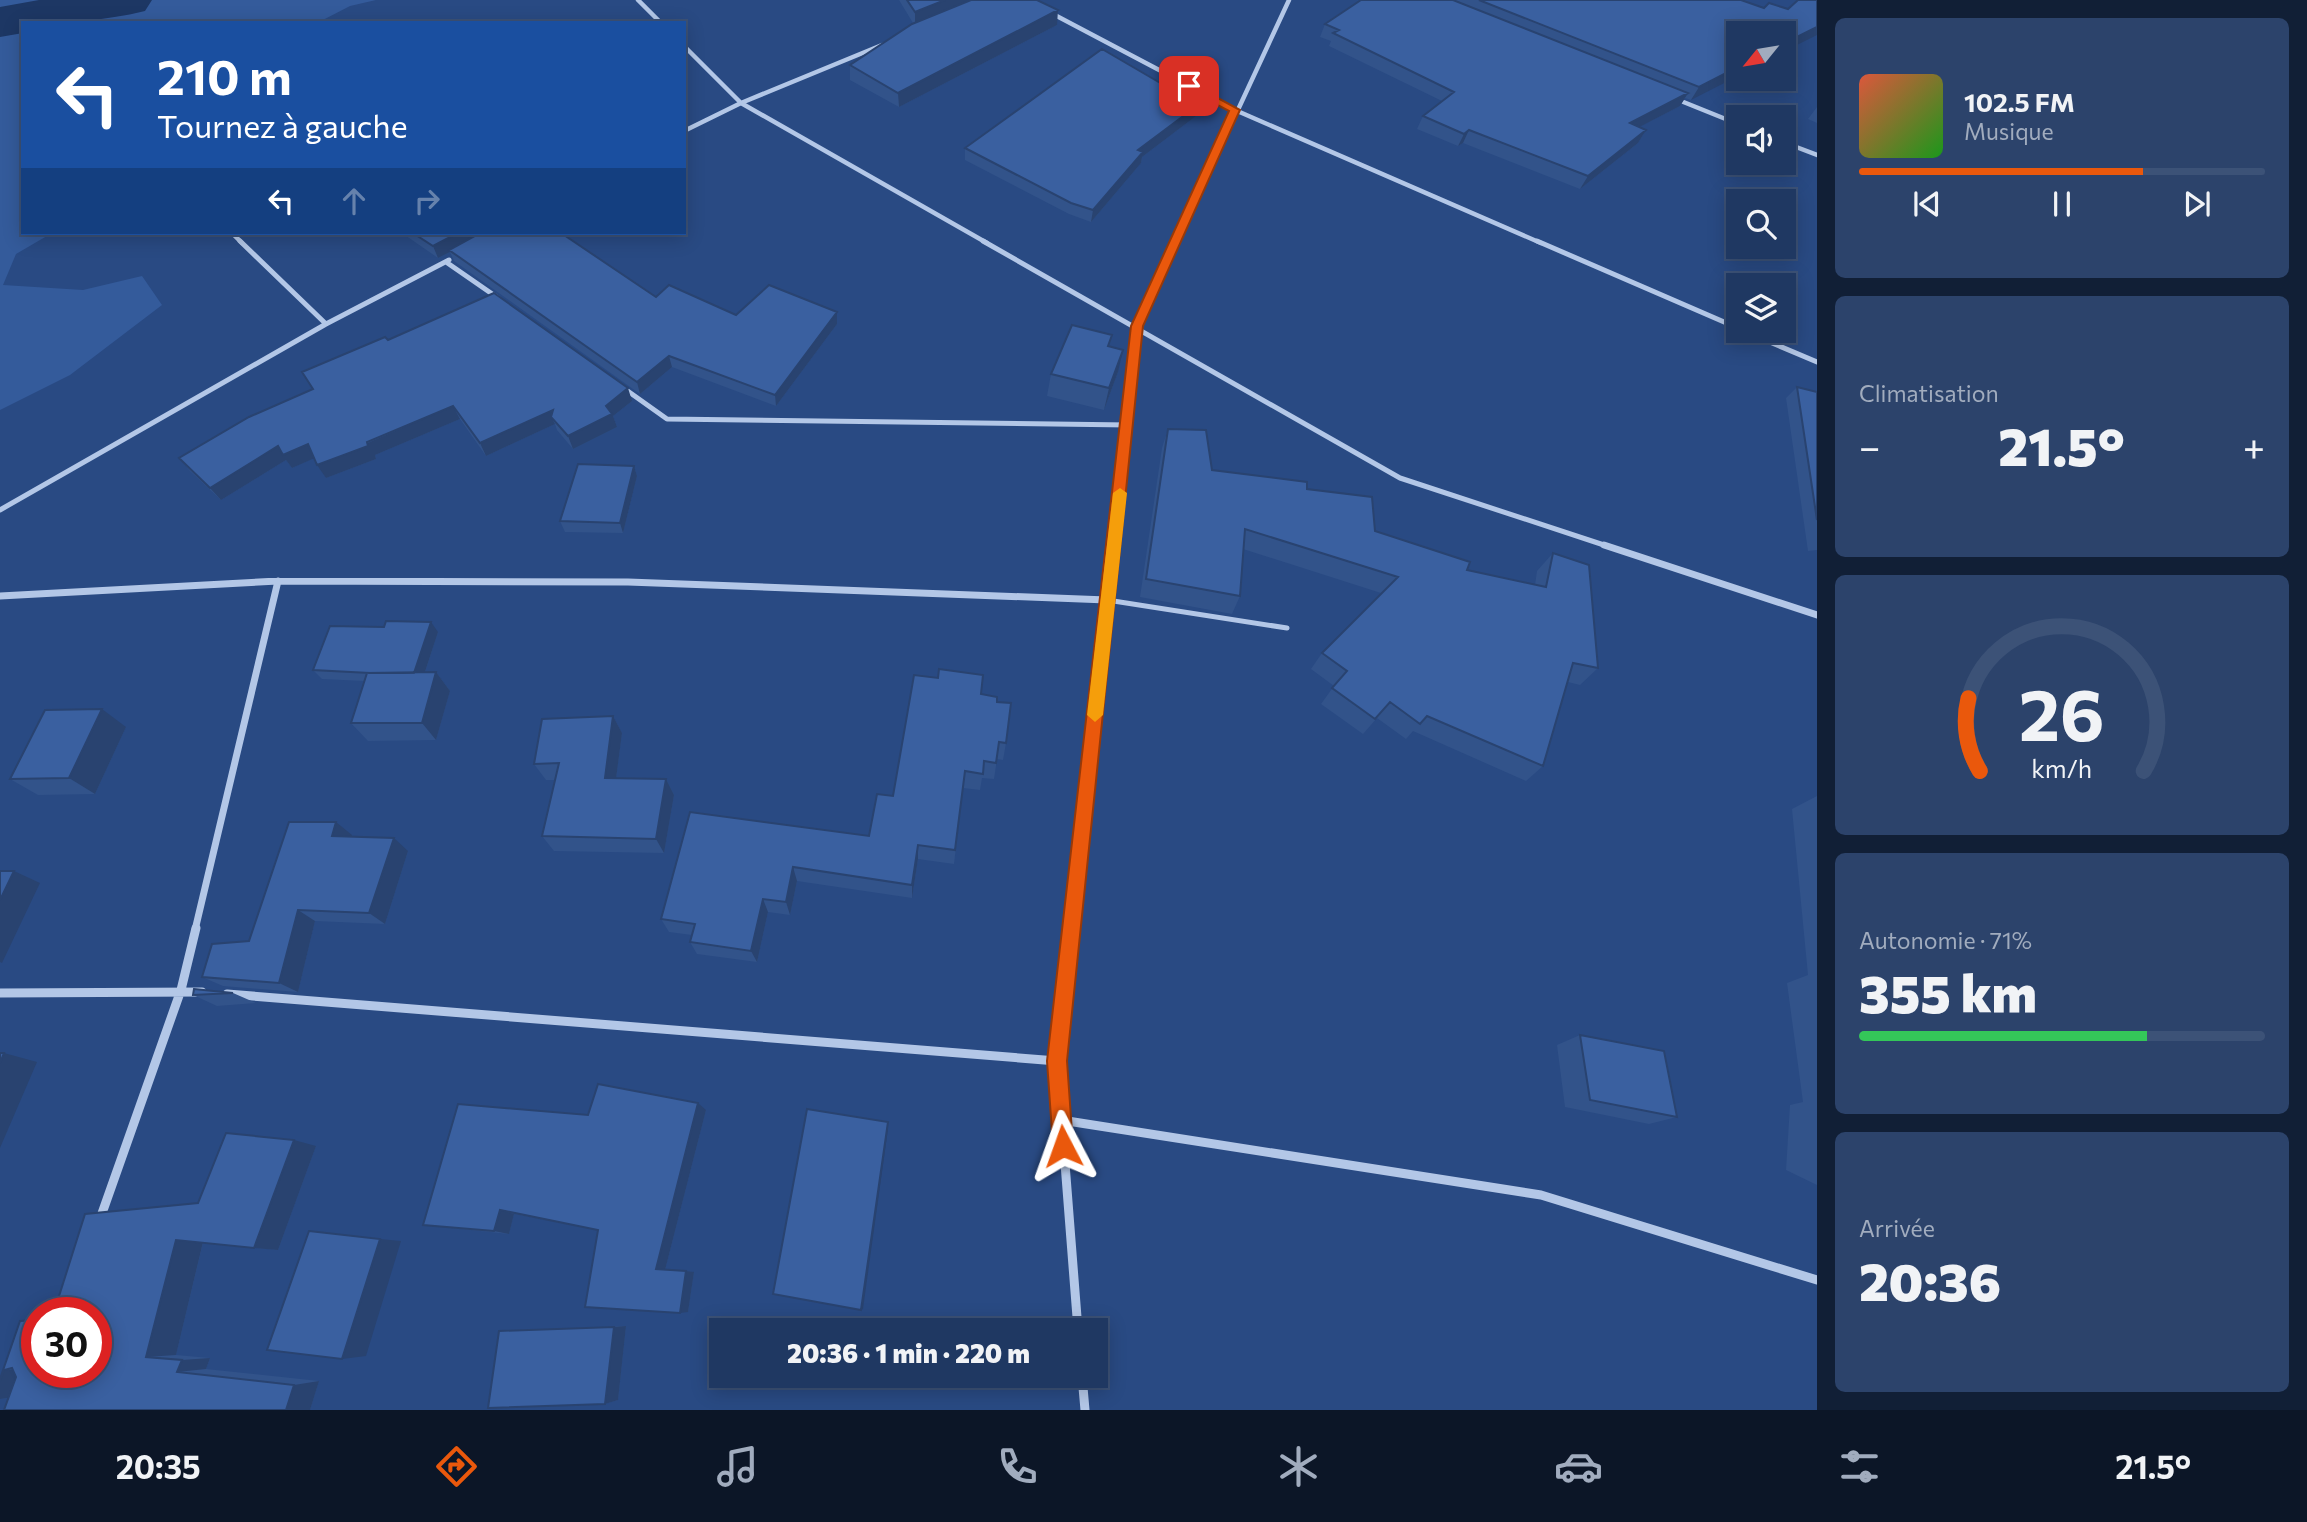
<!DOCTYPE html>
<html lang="fr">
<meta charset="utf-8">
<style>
:root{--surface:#1f3862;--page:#2c436b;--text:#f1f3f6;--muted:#a1acbe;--line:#3c5277;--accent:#ea580c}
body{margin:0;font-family:Commissioner,sans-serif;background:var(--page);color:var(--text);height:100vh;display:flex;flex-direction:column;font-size:26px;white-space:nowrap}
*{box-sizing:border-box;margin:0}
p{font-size:23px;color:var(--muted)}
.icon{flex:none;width:38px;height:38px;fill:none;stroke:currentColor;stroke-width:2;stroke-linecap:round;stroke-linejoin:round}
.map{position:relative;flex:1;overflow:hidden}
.sheet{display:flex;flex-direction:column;gap:18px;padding:18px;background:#111f36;width:490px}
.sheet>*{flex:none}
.hud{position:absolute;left:21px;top:21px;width:665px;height:214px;border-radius:0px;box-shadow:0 4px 18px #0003,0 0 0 2px var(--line);background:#1a4fa0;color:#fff;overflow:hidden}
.needle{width:46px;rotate:240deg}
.fabs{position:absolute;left:1726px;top:21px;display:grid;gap:14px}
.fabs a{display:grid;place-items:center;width:70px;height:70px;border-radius:0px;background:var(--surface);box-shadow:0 4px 18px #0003,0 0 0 2px var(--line);font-size:35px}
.speed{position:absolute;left:21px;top:1297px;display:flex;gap:14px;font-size:35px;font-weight:700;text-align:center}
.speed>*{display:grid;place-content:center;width:91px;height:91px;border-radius:50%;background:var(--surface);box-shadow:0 4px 18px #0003,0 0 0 2px var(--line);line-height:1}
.speed .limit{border:10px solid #d22;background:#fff;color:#111}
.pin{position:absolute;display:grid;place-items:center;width:60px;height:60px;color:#fff;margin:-30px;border-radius:14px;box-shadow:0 4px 10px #0006}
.me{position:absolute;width:77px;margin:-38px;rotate:356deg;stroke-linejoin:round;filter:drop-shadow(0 0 5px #0008)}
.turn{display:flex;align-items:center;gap:24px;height:147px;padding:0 21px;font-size:32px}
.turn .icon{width:91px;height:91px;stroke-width:2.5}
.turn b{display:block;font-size:49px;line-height:60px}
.lanes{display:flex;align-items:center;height:66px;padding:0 21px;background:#0003;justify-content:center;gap:35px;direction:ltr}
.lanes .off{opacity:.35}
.big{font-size:52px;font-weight:800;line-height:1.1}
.sheet .widget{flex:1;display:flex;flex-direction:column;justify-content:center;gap:10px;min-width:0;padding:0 24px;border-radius:10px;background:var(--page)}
.sheet .dial{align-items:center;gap:0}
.dial svg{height:182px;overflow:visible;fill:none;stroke:var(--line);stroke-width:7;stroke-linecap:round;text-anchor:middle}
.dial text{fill:var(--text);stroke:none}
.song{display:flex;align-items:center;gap:21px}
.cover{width:84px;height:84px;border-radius:10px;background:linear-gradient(135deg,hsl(10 70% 55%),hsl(120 70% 35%))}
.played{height:7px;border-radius:4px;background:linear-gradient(90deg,var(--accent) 70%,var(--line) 70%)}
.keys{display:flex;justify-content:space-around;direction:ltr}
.heat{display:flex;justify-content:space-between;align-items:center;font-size:38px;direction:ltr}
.charge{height:10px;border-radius:5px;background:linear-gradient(90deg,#34c759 71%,var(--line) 0)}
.trip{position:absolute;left:709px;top:1318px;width:399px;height:70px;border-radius:0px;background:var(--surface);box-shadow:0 4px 18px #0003,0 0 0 2px var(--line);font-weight:800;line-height:70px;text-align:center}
.dock{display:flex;height:112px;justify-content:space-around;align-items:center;background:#0c1627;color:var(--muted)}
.dock .icon{width:49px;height:49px}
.dock .current{color:var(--accent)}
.dock b{font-size:32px;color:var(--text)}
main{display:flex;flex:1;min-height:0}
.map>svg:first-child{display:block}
.green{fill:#345b9b}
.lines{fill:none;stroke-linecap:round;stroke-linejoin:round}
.river{fill:#1d3764;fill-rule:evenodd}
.service{stroke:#b3c7e7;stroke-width:5}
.minor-far3{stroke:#b3c7e7;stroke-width:4.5}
.minor-far2{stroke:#b3c7e7;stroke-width:5}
.minor-far1{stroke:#b3c7e7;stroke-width:7}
.minor{stroke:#b3c7e7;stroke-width:9}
.wall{fill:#32538a}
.shaded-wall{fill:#294370}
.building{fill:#3a60a0;stroke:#294370;stroke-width:2}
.route{fill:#ea580c;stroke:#983908;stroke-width:2}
.slow{fill:#f59e0b}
</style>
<main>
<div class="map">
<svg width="1817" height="1410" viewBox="0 0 1817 1410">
<rect width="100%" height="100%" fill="#294a83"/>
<path class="green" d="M 0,0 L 376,0 L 350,6 L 317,23 L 23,23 L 23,233 L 52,233 L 16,254 L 3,285 L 83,290 L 142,276 L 162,305 L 70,375 L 0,410 Z"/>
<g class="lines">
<path class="river" d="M 39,0 L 152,0 L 145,11 C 104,21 65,23 23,23 L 23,33 L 0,37 L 0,7 Z"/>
<path class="service" d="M 1107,600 L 1287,628"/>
<path class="minor-far3" d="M 638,0 L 661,23
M 1051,13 L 1235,110 L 1541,243
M 684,46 L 741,103 L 987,243
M 1676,99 L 1738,124
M 684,131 L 741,103 L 882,45
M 1783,142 L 1817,155
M 232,233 L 242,243
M 1176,243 L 1289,0"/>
<path class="minor-far2" d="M 240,241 L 326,324
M 983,241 L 1400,478 L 1610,547
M 1537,241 L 1738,328
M 446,262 L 498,298
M 1744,331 L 1817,362
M 622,387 L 667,419 L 1129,425
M 0,510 L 326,324 L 449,260
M 1113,547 L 1137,326 L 1177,241"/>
<path class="minor-far1" d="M 1604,545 L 1817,615
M 0,596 L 278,581 L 628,582 L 1107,600
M 195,930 L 278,581
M 1071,930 L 1113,545"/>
<path class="minor" d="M 1071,928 L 1057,1061 L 1078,1330
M 0,993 L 202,992
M 227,994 L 1057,1061
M 1061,1120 L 1541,1195 L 1817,1280
M 100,1219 L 181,990 L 196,928
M 1082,1376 L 1085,1410"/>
</g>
<path class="wall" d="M 899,0 L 1037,0 L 1057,25 L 899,107 L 850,80 L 850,65 L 913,23 Z
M 1361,0 L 1741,0 L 1764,8 L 1691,100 L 1685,98 L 1680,106 L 1639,127 L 1646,130 L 1638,143 L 1580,189 L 1463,143 L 1458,146 L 1417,129 L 1423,116 L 1442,101 L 1329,46 L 1331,41 L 1320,37 L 1325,24 Z
M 1198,105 L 1196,116 L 1142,157 L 1141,163 L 1091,222 L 1069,214 L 965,160 L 965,148 Z
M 1817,107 L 1817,123 L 1808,119 Z
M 402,233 L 561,233 L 656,297 L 736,315 L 837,312 L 837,324 L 776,406 L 672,367 L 640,394 L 454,261 L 450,252 L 438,258 Z
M 388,340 L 632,401 L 613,416 L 617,427 L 573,449 L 557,430 L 555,424 L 486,456 L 460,419 L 375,455 L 376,459 L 326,478 L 314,458 L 292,468 L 286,460 L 221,500 L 190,471 L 179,458 L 313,389 Z
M 1109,346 L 1118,372 L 1104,410 L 1047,396 L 1051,374 Z
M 1797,387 L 1817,392 L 1817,550 L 1808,551 L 1786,398 Z
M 1168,429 L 1212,470 L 1307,489 L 1375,531 L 1467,570 L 1535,585 L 1537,571 L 1553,553 L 1598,668 L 1580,685 L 1568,682 L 1543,766 L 1526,781 L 1413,731 L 1406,739 L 1377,718 L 1363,734 L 1321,704 L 1334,686 L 1311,669 L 1322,653 L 1381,593 L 1243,549 L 1240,596 L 1232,614 L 1140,597 L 1162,448 Z
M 634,466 L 637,476 L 623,533 L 565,532 L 560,521 Z
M 438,632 L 425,672 L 436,672 L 450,691 L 436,740 L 368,741 L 351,723 L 364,681 L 322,679 L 313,670 Z
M 981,694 L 997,702 L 1006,743 L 1003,760 L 997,759 L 994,779 L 982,778 L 980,790 L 963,788 L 954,864 L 918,859 L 912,898 L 797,881 L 790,915 L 768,912 L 757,962 L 697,954 L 690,942 L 692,935 L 669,932 L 661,919 L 869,836 L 893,796 Z
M 613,716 L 622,733 L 616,778 L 666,779 L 674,795 L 664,853 L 554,851 L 542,836 L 555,780 L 546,780 L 534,764 Z
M 126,727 L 95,794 L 38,795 L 10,779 Z
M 1817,796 L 1817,1185 L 1786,1170 L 1790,1105 L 1803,1102 L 1787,983 L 1808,975 L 1792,809 Z
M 352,835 L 351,837 L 408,851 L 385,924 L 315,921 L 298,992 L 223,986 L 202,977 L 249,941 Z
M 233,993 L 256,1003 L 217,1006 L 193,995 Z
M 1580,1035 L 1677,1117 L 1649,1124 L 1565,1107 L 1557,1045 Z
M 706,1110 L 665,1270 L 694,1272 L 688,1312 L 598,1230 L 514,1214 L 509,1234 L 423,1225 L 588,1115 Z
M 316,1146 L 278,1250 L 203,1243 L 176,1355 L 210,1358 L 206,1369 L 319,1381 L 310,1410 L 9,1398 L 0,1399 L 20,1321 L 37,1372 Z
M 626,1326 L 618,1400 L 605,1404 L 499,1331 Z"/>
<path class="shaded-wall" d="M 945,0 L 980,0 L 915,27 L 915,12 Z
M 1058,10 L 1057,25 L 899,107 L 898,93 Z
M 1817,27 L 1817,35 L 1783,52 L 1783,44 Z
M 1738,67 L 1738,76 L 1691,100 L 1699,87 Z
M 1688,93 L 1680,106 L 1622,136 L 1630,123 Z
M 1198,105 L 1196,116 L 1142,157 L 1141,163 L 1091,222 L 1093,210 L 1138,150 Z
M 1469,130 L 1463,143 L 1458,146 L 1464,134 Z
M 1646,130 L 1638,143 L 1580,189 L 1588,176 Z
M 458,233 L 485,233 L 449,250 L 450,252 L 438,258 L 433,246 Z
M 837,312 L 837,324 L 776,406 L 775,395 Z
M 1123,350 L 1118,372 L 1104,410 L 1109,388 Z
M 669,356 L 672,367 L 640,394 L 637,382 Z
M 628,388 L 632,401 L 613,416 L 617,427 L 573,449 L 568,436 Z
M 453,406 L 460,419 L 375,455 L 376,459 L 326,478 L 317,465 Z
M 553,410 L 551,417 L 555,424 L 486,456 L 480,443 Z
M 308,444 L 317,457 L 292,468 L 286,460 L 221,500 L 210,488 L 278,446 Z
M 634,466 L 637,476 L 623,533 L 620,523 Z
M 431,622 L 438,632 L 421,684 L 413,675 Z
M 436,672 L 450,691 L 436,740 L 422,723 Z
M 102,709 L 126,727 L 95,794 L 69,778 Z
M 613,716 L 622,733 L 614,794 L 605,778 Z
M 666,779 L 674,795 L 664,853 L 656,839 Z
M 336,822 L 352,835 L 348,848 L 332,836 Z
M 394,838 L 408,851 L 385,924 L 369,913 Z
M 918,845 L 918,859 L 912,898 L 912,885 Z
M 793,867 L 797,881 L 790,915 L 786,902 Z
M 14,871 L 40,883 L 2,963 L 0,962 L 0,900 Z
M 763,899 L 768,912 L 757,962 L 751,951 Z
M 298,910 L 315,921 L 298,992 L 279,983 Z
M 4,1053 L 37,1062 L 0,1148 L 0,1063 Z
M 698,1103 L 706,1110 L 665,1270 L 656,1269 Z
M 888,1122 L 888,1129 L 863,1309 L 861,1310 Z
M 294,1140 L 316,1146 L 278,1250 L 254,1248 Z
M 500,1210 L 514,1214 L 509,1234 L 494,1231 Z
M 380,1239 L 401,1241 L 366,1356 L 342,1359 Z
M 176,1240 L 203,1242 L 176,1355 L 146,1357 Z
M 686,1271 L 694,1272 L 688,1312 L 680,1313 Z
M 626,1326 L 618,1400 L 605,1404 L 614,1327 Z
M 210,1358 L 206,1369 L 177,1372 L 182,1360 Z
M 37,1368 L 30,1395 L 0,1399 L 0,1381 L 4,1370 Z
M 319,1381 L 310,1410 L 286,1410 L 294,1385 Z"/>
<path class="building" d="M 907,0 L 945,0 L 915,12 Z
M 971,0 L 1037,0 L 1058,10 L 898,93 L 850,65 L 912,24 Z
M 1361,0 L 1453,0 L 1688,93 L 1630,123 L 1646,130 L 1588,176 L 1469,130 L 1464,134 L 1423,116 L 1454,92 L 1333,33 L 1339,30 L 1325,24 Z
M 1479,0 L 1741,0 L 1764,8 L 1769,3 L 1788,9 L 1798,0 L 1817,0 L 1817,27 L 1783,44 L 1783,33 L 1738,33 L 1738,67 L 1699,87 Z
M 1102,49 L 1198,105 L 1138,150 L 1143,152 L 1093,210 L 1071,203 L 965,148 Z
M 413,233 L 458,233 L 433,246 Z
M 480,233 L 561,233 L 656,297 L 669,285 L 736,315 L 769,285 L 837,312 L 775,395 L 669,356 L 637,382 L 449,250 Z
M 494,293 L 628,388 L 606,406 L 612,414 L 568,436 L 551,417 L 553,410 L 480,443 L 453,406 L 367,442 L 368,446 L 317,465 L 308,444 L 283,455 L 278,446 L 210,488 L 179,458 L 249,417 L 313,389 L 302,372 L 385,337 L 388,340 Z
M 1072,325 L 1112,335 L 1108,346 L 1123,350 L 1109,388 L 1051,374 Z
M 1797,387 L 1817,392 L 1817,520 Z
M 1168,429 L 1206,430 L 1212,470 L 1307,482 L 1307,489 L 1372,497 L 1375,531 L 1470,562 L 1467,570 L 1546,587 L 1553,553 L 1589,565 L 1598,668 L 1573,663 L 1543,766 L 1427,716 L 1420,724 L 1390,702 L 1375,719 L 1332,688 L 1347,671 L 1322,653 L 1398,577 L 1245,529 L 1240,596 L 1146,579 Z
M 578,464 L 634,466 L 620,523 L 560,521 Z
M 386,621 L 431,622 L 414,673 L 370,673 L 313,670 L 330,626 L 384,627 Z
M 939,669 L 983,675 L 981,694 L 997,697 L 997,702 L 1011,703 L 1006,743 L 999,742 L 996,763 L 984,761 L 983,774 L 965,771 L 955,850 L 918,845 L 912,885 L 793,867 L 786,902 L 763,899 L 751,951 L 690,942 L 695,924 L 661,919 L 690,812 L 869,836 L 877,794 L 893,796 L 914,675 L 938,678 Z
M 436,672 L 422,723 L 351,723 L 367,673 Z
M 102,709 L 69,778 L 10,779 L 45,710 Z
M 613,716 L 605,778 L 666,779 L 656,839 L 542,836 L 559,763 L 534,764 L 542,719 Z
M 289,822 L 336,822 L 332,836 L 394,838 L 369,913 L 298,910 L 279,983 L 202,977 L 212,944 L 249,941 Z
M 0,871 L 14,871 L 0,900 Z
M 194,989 L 233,993 L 193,995 Z
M 1580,1035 L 1664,1051 L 1677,1117 L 1590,1100 Z
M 0,1053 L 4,1053 L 0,1063 Z
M 598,1084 L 698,1103 L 656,1269 L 686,1271 L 680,1313 L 585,1307 L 598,1230 L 500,1210 L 494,1231 L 423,1225 L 458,1104 L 588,1115 Z
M 807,1109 L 888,1122 L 861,1310 L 773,1294 Z
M 226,1133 L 294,1140 L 254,1248 L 176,1240 L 146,1357 L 182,1360 L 177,1372 L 294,1385 L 286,1410 L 4,1410 L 16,1377 L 12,1368 L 4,1370 L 0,1381 L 0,1379 L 20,1321 L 37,1320 L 37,1372 L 96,1372 L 96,1312 L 54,1312 L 85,1214 L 198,1203 Z
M 309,1231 L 380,1239 L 342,1359 L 267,1350 Z
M 614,1327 L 605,1404 L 488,1408 L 499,1331 Z"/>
<path class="route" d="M 1185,84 L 1192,84 L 1240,110 L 1143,326 L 1067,1061 L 1073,1146 L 1070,1153 L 1063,1156 L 1056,1153 L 1053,1146 L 1047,1061 L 1131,326 L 1229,111 L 1185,88 Z"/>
<path class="slow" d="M 1120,488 L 1127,493 L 1103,715 L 1095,722 L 1087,715 L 1113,493 Z"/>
</svg>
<div class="fabs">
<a><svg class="needle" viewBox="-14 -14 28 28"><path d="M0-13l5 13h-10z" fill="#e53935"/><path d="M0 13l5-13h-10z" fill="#a1acbe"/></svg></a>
<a><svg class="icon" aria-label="sound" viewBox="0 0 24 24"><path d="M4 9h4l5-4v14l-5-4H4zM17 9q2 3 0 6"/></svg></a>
<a><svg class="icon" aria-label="search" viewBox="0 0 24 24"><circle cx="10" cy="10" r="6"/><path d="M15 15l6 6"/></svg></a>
<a><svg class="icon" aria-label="layers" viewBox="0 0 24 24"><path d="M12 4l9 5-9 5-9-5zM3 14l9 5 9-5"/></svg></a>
</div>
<div class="speed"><div class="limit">30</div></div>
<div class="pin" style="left:1189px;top:86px;background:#d93025"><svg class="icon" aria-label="arrive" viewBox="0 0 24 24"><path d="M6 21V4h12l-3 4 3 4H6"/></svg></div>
<svg class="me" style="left:1063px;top:1146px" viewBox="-20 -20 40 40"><path d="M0-17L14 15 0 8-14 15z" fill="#ea580c" stroke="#fff" stroke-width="4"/></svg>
<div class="trip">20:36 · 1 min · 220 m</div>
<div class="hud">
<div class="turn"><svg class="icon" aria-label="left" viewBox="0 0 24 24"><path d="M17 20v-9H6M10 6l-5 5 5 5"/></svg><div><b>210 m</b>Tournez à gauche</div></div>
<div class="lanes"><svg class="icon" aria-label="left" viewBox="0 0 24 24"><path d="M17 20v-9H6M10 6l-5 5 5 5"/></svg><svg class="icon off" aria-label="ahead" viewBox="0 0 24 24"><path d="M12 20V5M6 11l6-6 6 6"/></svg><svg class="icon off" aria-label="right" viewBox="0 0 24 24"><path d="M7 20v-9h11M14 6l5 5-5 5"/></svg></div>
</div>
</div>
<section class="sheet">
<div class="widget">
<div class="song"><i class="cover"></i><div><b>102.5 FM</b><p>Musique</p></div></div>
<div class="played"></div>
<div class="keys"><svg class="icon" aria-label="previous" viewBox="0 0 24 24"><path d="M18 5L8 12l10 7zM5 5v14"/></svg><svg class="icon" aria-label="pause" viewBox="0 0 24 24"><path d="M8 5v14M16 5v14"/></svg><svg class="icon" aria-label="next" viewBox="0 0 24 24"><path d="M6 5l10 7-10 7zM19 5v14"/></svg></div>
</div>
<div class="widget"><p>Climatisation</p>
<div class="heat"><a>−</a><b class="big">21.5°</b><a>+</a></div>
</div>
<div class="widget dial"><svg viewBox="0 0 100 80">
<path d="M14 69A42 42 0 1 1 86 69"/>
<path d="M14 69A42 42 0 0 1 9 37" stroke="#ea580c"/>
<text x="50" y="56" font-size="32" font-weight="700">26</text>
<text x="50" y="72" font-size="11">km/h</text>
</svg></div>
<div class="widget"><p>Autonomie · 71%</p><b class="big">355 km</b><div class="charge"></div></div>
<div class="widget"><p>Arrivée</p><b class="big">20:36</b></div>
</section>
</main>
<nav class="dock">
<b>20:35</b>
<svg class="icon current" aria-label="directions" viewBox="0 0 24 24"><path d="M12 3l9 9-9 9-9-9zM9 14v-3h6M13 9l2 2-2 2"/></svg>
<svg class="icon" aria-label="music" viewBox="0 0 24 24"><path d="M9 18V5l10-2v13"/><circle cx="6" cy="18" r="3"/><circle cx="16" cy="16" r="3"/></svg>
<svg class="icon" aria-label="phone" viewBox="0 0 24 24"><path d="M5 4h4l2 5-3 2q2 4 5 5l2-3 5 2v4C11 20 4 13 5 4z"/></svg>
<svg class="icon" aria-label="climate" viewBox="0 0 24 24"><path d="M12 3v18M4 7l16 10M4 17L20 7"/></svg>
<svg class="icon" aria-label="car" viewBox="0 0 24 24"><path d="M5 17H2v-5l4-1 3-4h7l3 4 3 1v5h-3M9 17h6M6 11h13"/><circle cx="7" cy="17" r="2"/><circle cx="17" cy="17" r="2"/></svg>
<svg class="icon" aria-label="filters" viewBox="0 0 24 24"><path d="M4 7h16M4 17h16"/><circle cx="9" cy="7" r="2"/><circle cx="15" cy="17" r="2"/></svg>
<b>21.5°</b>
</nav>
